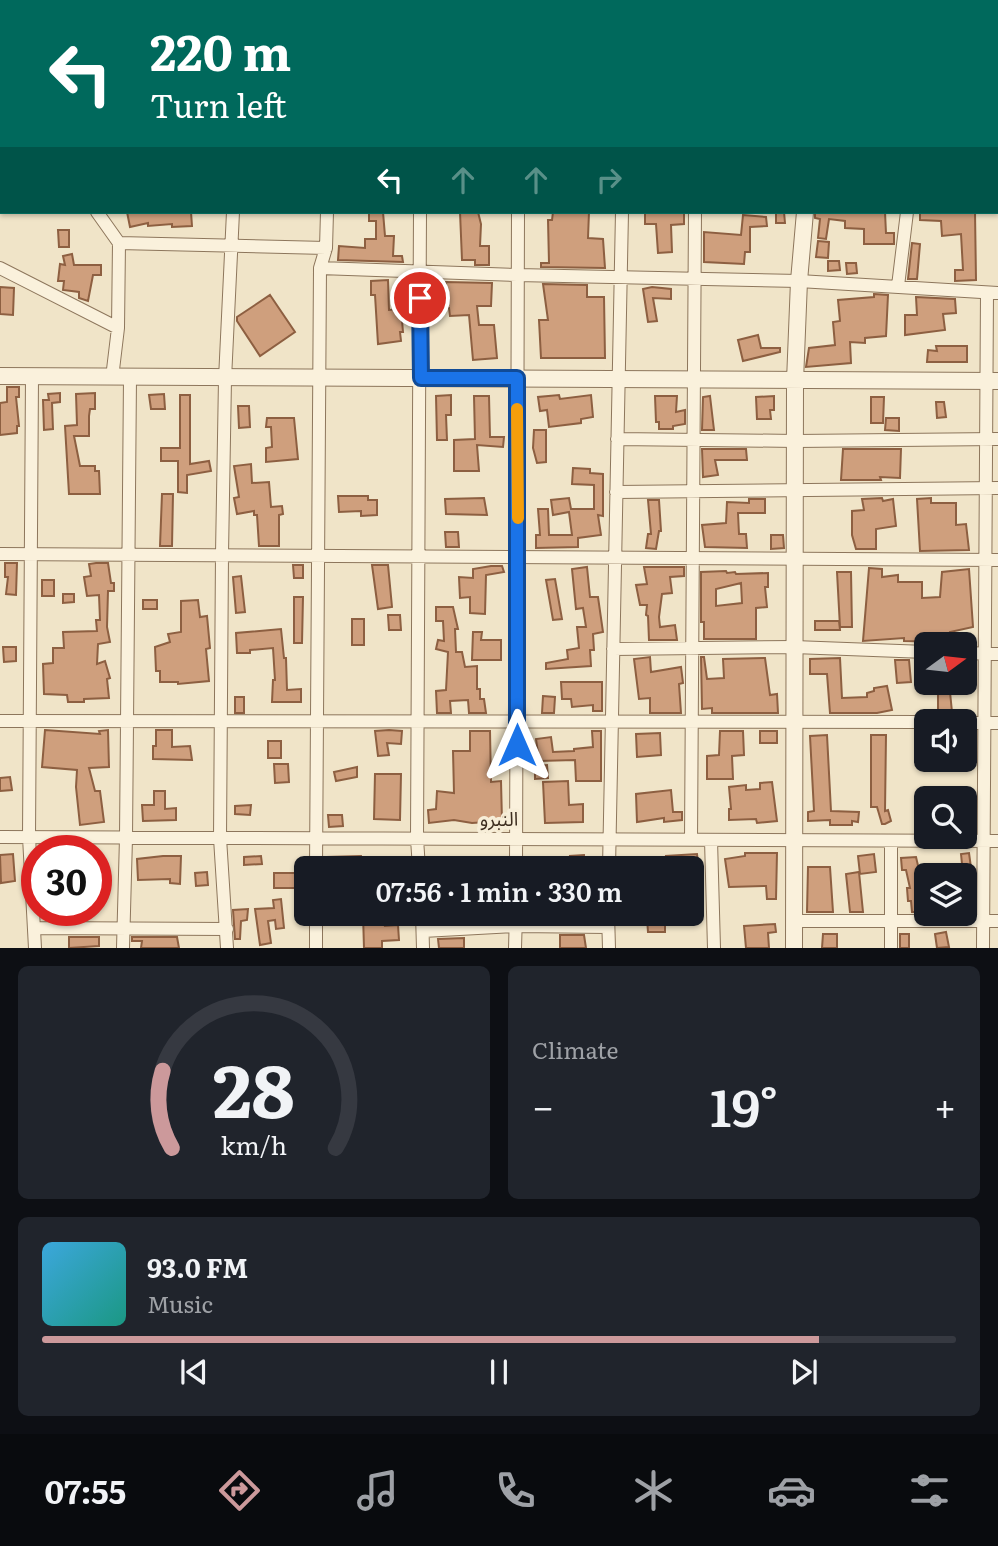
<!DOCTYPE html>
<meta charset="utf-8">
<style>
:root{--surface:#171b24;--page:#20242c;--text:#f1f3f6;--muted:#9ea1a6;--line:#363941;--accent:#cc999b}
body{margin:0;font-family:Literata,"Noto Sans Arabic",serif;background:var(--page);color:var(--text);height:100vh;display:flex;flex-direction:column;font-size:26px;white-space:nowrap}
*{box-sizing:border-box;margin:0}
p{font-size:23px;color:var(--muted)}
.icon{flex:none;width:38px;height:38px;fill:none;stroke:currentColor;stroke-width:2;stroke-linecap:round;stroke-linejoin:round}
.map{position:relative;height:948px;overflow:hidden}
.sheet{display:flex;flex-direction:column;gap:18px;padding:18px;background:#0d0f14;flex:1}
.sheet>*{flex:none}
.guide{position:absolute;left:0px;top:0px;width:999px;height:214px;box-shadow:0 2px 5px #0004;background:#00695c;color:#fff;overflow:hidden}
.needle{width:46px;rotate:75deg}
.fabs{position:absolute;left:914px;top:632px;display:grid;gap:14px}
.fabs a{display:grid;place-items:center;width:63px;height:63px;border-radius:10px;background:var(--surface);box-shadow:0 2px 5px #0004;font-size:35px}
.speed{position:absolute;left:21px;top:835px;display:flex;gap:14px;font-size:35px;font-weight:700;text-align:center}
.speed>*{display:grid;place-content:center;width:91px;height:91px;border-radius:50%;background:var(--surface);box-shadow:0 2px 5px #0004;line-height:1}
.speed .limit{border:10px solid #d22;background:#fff;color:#111}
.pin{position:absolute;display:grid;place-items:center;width:60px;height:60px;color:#fff;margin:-30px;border:4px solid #fff;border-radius:50%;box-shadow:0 2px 7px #0007}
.me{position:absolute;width:77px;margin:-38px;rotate:0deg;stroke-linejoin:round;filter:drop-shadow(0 0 5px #0008)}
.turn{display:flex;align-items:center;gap:24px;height:147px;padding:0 35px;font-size:32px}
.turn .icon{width:91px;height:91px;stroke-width:2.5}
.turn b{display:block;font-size:49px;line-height:60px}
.lanes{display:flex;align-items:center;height:66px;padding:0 35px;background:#0003;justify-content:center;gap:35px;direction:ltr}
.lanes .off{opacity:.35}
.big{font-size:52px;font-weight:600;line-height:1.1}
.sheet .card{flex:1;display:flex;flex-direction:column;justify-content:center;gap:10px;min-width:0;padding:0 24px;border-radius:10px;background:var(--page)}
.sheet .dial{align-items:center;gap:0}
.dial svg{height:182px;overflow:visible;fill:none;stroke:var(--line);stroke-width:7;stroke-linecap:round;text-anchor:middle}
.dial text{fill:var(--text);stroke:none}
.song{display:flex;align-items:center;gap:21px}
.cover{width:84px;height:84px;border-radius:10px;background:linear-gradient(135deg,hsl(200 70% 55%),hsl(170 70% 35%))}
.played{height:7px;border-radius:4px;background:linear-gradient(90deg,var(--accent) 85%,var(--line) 85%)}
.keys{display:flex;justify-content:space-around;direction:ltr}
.heat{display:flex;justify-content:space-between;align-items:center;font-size:38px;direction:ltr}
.sheet .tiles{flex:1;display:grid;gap:18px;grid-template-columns:1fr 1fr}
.card:last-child{grid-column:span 2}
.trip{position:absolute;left:294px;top:856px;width:410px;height:70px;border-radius:10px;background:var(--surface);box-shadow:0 2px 5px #0004;font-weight:600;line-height:70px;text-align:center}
.dock{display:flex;height:112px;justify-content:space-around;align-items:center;background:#090b0e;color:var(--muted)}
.dock .icon{width:49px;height:49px}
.dock .on{color:var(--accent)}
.dock b{font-size:32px;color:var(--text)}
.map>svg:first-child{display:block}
.building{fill:#cf9f7d;stroke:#8d5f41;stroke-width:2;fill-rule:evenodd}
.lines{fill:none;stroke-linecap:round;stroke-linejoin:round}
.minor-casing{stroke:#8d765c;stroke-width:14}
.tertiary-casing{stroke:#8d765c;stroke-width:18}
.minor{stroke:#faf1dc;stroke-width:12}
.tertiary{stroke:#faf1dc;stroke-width:16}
.route-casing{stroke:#114b97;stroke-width:18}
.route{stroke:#1a73e8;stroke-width:12}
.slow{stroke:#f59e0b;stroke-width:12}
.labels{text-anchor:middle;stroke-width:7;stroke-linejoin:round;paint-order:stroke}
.street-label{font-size:19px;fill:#3d2e20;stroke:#f7eed8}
</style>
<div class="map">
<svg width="998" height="948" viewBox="0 0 998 948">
<rect width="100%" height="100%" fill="#f0e4c8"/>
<path class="building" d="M 127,212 L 191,212 L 192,226 L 172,227 L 172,224 L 148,226 L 148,223 L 130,227 Z
M 369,212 L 383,212 L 385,236 L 394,236 L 393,256 L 402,256 L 403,262 L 338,260 L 339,246 L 365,248 L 365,239 L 376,239 L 376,221 L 369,221 Z
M 460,212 L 478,212 L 481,224 L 480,246 L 489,246 L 489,265 L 475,265 L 475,260 L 462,260 Z
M 553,212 L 589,212 L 588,238 L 603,239 L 605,268 L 541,267 L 541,263 L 549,263 L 548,220 L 552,220 Z
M 645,212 L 684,212 L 684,224 L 671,225 L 672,252 L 658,253 L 656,224 L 645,224 Z
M 776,212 L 784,212 L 785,223 L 776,223 Z
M 815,212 L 885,212 L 886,233 L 894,233 L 894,244 L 864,244 L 864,229 L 845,228 L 845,221 L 829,219 L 826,239 L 818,238 L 820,219 L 815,218 Z
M 920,212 L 975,212 L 976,280 L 955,281 L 955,270 L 963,270 L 961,234 L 942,236 L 941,221 L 920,220 Z
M 743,215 L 766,217 L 767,226 L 750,227 L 750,252 L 745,252 L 744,264 L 704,262 L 704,232 L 741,235 Z
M 58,230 L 69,230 L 69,247 L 59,247 Z
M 818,241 L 829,242 L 828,258 L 816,257 Z
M 912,243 L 920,244 L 917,279 L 908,279 Z
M 72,254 L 74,265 L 101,265 L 101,275 L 93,275 L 88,301 L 79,298 L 79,292 L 63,290 L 64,281 L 58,281 L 60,264 L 65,265 L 63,256 Z
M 828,261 L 839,261 L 840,270 L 828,271 Z
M 846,263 L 856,263 L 857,273 L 847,274 Z
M 388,280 L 389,310 L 401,309 L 403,332 L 400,332 L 401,341 L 378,344 L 375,295 L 371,295 L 371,281 Z
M 446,282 L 492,283 L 491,306 L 477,306 L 479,325 L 494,325 L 497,358 L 473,360 L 469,315 L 450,316 L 449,308 L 445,308 Z
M 543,284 L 587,285 L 587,297 L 604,297 L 605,358 L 541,358 L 539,320 L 548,320 Z
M 0,287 L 14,288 L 13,315 L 0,314 Z
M 652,287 L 671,289 L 671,299 L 653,298 L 657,321 L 648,322 L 643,289 Z
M 874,294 L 888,295 L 886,336 L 865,338 L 865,343 L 850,342 L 851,363 L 806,367 L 809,348 L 835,345 L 833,322 L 840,321 L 838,300 L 874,297 Z
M 270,295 L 295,332 L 260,356 L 237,321 L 237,317 Z
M 916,297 L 955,299 L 956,313 L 943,314 L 945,330 L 905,335 L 905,315 L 917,315 Z
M 758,335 L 761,348 L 780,348 L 780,352 L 743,361 L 738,340 Z
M 936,346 L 967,346 L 967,362 L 927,362 L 928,350 L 937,351 Z
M 7,387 L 19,387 L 19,397 L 16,397 L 19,426 L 17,426 L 17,433 L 0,435 L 0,403 L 7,402 Z
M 60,393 L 60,402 L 52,403 L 53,429 L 44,430 L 43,400 L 49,400 L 48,394 Z
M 95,393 L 95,409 L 90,409 L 89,416 L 89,436 L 74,436 L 80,466 L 95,466 L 95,471 L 99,471 L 100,494 L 69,494 L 65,426 L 77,425 L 76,394 Z
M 164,394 L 165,409 L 151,409 L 149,395 Z
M 180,395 L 190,395 L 190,464 L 209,461 L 211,471 L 187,475 L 187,493 L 178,492 L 178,461 L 161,461 L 161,448 L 180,448 Z
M 451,395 L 451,415 L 446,415 L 447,440 L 437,440 L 436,396 Z
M 559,395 L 560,399 L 591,395 L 593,417 L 581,419 L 581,423 L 549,427 L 547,410 L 540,411 L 538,397 Z
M 474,396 L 489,396 L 490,437 L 504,437 L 503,447 L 477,445 L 479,471 L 454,471 L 454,440 L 475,439 Z
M 655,396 L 677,396 L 676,412 L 685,410 L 685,424 L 673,426 L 673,429 L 659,429 L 659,422 L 656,422 Z
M 710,396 L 714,430 L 702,430 L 703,397 Z
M 774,396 L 774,410 L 770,410 L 771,419 L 757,419 L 756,397 Z
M 871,397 L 884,397 L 883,423 L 871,423 Z
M 936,402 L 944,402 L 946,417 L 937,418 Z
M 238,406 L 249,406 L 250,427 L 239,428 Z
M 267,418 L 294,418 L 298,459 L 266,462 L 266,448 L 272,447 L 271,427 L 266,427 Z
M 886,418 L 899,418 L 899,431 L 885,430 Z
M 534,430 L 546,430 L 546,462 L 537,463 L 533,448 Z
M 702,449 L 746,449 L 747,460 L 715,460 L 718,475 L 703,477 Z
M 843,449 L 901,449 L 900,478 L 880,477 L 881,480 L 841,480 Z
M 251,464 L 252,483 L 269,482 L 271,507 L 282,506 L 283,514 L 279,515 L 279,546 L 259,546 L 257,515 L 254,515 L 254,511 L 237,514 L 234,498 L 239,497 L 234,466 Z
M 573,468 L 590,469 L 590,473 L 603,474 L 603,516 L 598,515 L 601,535 L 578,538 L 578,547 L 536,548 L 536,535 L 540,535 L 538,509 L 548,509 L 549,535 L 572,535 L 569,512 L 553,515 L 551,500 L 569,498 L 571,509 L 594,509 L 594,485 L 572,484 Z
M 162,494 L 173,494 L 172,546 L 160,546 Z
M 338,496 L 368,496 L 368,500 L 377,500 L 377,515 L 361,516 L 361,511 L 339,512 Z
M 484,498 L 487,515 L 446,514 L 445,499 Z
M 882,498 L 883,501 L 893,499 L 896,526 L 876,529 L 876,549 L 856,549 L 852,535 L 852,511 L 864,510 L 862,499 Z
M 931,498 L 931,503 L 956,503 L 956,525 L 966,524 L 969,550 L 920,551 L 917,499 Z
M 749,499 L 765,499 L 765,513 L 738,513 L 739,534 L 746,534 L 747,548 L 705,547 L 702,525 L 726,523 L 727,502 L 749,503 Z
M 648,500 L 659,500 L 661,531 L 659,531 L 656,549 L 646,548 L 648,534 L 651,534 Z
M 445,532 L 458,532 L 459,547 L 446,547 Z
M 771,535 L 783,535 L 784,548 L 771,549 Z
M 5,563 L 17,563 L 16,595 L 6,594 L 8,577 L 5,577 Z
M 96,563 L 108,563 L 111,583 L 114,583 L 114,591 L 108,591 L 107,627 L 110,642 L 98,644 L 97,664 L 105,661 L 110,678 L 107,679 L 109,698 L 84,699 L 84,702 L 68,702 L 67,695 L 44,694 L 43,664 L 53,663 L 53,648 L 64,648 L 63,632 L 97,631 L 96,620 L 100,620 L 99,595 L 87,596 L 84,577 L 91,576 L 89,564 Z
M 293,565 L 303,565 L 303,578 L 294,578 Z
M 372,565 L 388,565 L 392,607 L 378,609 Z
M 491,566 L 502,566 L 504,572 L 486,575 L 485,614 L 470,613 L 470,597 L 460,598 L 459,577 L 473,578 L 473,569 Z
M 587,567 L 590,597 L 598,597 L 603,632 L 593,634 L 594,650 L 590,650 L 591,666 L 546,669 L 546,663 L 568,659 L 567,650 L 579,648 L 577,627 L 586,627 L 583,608 L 576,609 L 572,569 Z
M 644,567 L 684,567 L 684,576 L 670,577 L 672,593 L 662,594 L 659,617 L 660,627 L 675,625 L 677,640 L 649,640 L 648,616 L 646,615 L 647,605 L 640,605 L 636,585 L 647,584 Z
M 869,568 L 882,569 L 882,577 L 898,575 L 898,582 L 922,582 L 922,598 L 940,597 L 942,572 L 969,569 L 973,627 L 950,632 L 951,642 L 904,641 L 904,638 L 863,641 Z
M 726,571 L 727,573 L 735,572 L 736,574 L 768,573 L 768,587 L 765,587 L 767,607 L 756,608 L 756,639 L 704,639 L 704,622 L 701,622 L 701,572 ZM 741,583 L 742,603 L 716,606 L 716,589 Z
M 837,572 L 851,572 L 852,627 L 840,627 Z
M 241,576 L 245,612 L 236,613 L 233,577 Z
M 555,579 L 562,619 L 553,620 L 546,580 Z
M 42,580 L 54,580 L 54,596 L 42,596 Z
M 63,594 L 74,594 L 74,602 L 63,603 Z
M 294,597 L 303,597 L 302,643 L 294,643 Z
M 143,600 L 157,600 L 157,609 L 143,609 Z
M 198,600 L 200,617 L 207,616 L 210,648 L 206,649 L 209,681 L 178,684 L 178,682 L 160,682 L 160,671 L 156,671 L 155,647 L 170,642 L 168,634 L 181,632 L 181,601 Z
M 436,607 L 453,607 L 458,629 L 455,629 L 456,652 L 462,652 L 465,667 L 477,666 L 477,689 L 480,689 L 480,699 L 484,699 L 486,713 L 469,713 L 468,700 L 450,701 L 451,713 L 437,713 L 436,691 L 446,690 L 448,652 L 436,649 L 438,640 L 444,641 L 443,621 L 436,621 Z
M 388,615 L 400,615 L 401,630 L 389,630 Z
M 352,619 L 364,619 L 364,645 L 352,645 Z
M 815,621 L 839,621 L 840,630 L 815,630 Z
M 281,629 L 284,658 L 286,658 L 287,690 L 301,689 L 301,702 L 272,702 L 273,680 L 275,680 L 273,648 L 250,650 L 250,653 L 237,653 L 236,633 Z
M 473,632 L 482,632 L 481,640 L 501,640 L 501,660 L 472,660 Z
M 3,647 L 16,647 L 16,661 L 4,662 Z
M 650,657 L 651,672 L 681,667 L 683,683 L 679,684 L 681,713 L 650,713 L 650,698 L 639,699 L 634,659 Z
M 701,657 L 704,657 L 707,679 L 724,678 L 723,659 L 765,658 L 770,695 L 777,694 L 778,713 L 712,713 L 712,708 L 702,709 Z
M 840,658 L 842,698 L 867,697 L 867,693 L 874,691 L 874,688 L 887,686 L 892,710 L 877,713 L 830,713 L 827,674 L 810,674 L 810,659 Z
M 895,660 L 909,660 L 911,682 L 897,683 Z
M 561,682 L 602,682 L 602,711 L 593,711 L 593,705 L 572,707 L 571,699 L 562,699 Z
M 938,682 L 949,682 L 952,712 L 938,713 Z
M 543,696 L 555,697 L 554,713 L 542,713 Z
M 235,697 L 244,697 L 244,713 L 235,713 Z
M 45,730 L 100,734 L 99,731 L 108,730 L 109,767 L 89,768 L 95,791 L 100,791 L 104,822 L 80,825 L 76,787 L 77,770 L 42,767 Z
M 156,730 L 172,730 L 172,747 L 190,746 L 192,760 L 153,759 L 153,746 L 156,746 Z
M 389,730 L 402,731 L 401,744 L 387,743 L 389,755 L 378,756 L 375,731 Z
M 470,731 L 490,731 L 491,782 L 501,781 L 502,821 L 472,823 L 454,820 L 429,823 L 428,810 L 436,809 L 437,791 L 454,793 L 453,751 L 470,751 Z
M 592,731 L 601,731 L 601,781 L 576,781 L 575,760 L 539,761 L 536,739 L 551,737 L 553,752 L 574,751 L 574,749 L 593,747 Z
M 720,731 L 743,731 L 744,755 L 732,756 L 733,779 L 707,779 L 707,756 L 719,755 Z
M 760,731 L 777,731 L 777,743 L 760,743 Z
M 660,733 L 661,755 L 637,757 L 636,734 Z
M 827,735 L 831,811 L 859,812 L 858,822 L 852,821 L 852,825 L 830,825 L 830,820 L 808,821 L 808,812 L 814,811 L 810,736 Z
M 871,735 L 886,735 L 885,811 L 888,810 L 891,821 L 885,824 L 882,824 L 877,807 L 871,807 Z
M 268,741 L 281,741 L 281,758 L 268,758 Z
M 274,764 L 288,764 L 289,782 L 275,783 Z
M 547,765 L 548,778 L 535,779 L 535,766 Z
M 357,767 L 357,777 L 336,781 L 334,772 Z
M 375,774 L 401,774 L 400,820 L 374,819 Z
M 10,777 L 12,790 L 0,791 L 0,778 Z
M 568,781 L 569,805 L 583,804 L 583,822 L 545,823 L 543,782 Z
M 772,782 L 777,821 L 757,823 L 756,819 L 729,820 L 729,809 L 731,809 L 729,787 L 746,785 L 746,790 L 760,789 L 760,783 Z
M 671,790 L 673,812 L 682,812 L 682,820 L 664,822 L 664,818 L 637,822 L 636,794 Z
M 154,791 L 165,791 L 165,809 L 176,808 L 176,820 L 143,821 L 142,805 L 154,805 Z
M 251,805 L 250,815 L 235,814 L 235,806 Z
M 328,815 L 342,815 L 343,826 L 329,827 Z
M 745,853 L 777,853 L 776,899 L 767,899 L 766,886 L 729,887 L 725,859 L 745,856 Z
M 969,853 L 972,875 L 939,875 L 939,864 L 962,864 L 961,854 Z
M 13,854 L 15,881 L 1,883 L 0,855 Z
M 697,854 L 698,863 L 667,867 L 666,856 Z
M 874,854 L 876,872 L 860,874 L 858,856 Z
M 584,855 L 585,868 L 571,868 L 570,856 Z
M 163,856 L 181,856 L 180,884 L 170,883 L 170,879 L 138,880 L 137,859 Z
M 261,856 L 262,864 L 244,865 L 244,857 Z
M 361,856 L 363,867 L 327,868 L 327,857 Z
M 916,857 L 923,887 L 926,887 L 926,912 L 912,912 L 911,901 L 908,901 L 907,888 L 910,888 L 906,870 L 902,870 L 901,858 Z
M 808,867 L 830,867 L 833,912 L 807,912 Z
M 207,872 L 208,885 L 196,886 L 195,873 Z
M 859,872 L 863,912 L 850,912 L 846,874 Z
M 274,873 L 306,873 L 306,888 L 274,888 Z
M 964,890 L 968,890 L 973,912 L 964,912 Z
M 281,899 L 284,928 L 276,929 L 275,920 L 268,921 L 271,943 L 260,945 L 255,909 L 274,908 L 273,900 Z
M 248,909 L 247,920 L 241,921 L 240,939 L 235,939 L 233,910 Z
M 363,914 L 386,914 L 385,926 L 398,925 L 399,940 L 382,941 L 382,948 L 364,948 Z
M 665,917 L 665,932 L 648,932 L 647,918 Z
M 775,924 L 776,932 L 768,933 L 769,948 L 746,948 L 744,926 Z
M 946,932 L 949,947 L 937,948 L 935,934 Z
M 823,934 L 837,934 L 837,948 L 822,948 Z
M 900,934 L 909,934 L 909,948 L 900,948 Z
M 560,935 L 584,935 L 586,948 L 560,948 Z
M 69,937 L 99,937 L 99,946 L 69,948 Z
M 132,937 L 177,937 L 179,948 L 141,948 L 142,941 L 132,941 Z
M 464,938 L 464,948 L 439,948 L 438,939 Z"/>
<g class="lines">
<defs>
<path id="minor" d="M 35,0 L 35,2
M 130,0 L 130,2
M 228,0 L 228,2
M 418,0 L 418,2
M 564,0 L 724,2
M 321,2 L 321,0
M 523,2 L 523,0
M 929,2 L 930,0
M 0,104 L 2,104
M 97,212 L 119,243 L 118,328 L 112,378
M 119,243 L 326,248
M 0,268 L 118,328
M 320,268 L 517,275 L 799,281 L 998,293
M 898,286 L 907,212
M 32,377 L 29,837 L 35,948
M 617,439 L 796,441 L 998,439
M 616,492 L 998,488
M 0,554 L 998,560
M 613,649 L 794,647 L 926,652
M 964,653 L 998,654
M 0,721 L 926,722
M 964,723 L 998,723
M 0,837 L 998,841
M 691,840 L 695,212
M 711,840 L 714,948
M 316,868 L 320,268 L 326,248 L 327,212
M 419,868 L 417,839 L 420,212
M 516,868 L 518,212
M 609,868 L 622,212
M 316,914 L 316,948
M 422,914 L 423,948
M 608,914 L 609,948
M 794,921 L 998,921
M 35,928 L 227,929
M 423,931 L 516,926 L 608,927
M 123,948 L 126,838 L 130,378
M 227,948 L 220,838 L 222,554 L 225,379 L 233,212
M 515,948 L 516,914
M 891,948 L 891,841
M 983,948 L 987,293"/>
<path id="tertiary" d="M 828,2 L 828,0
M 0,376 L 998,381
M 794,948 L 795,381 L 799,281 L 805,212"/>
</defs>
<use href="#minor" class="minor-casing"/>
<use href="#tertiary" class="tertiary-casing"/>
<use href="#minor" class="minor"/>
<use href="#tertiary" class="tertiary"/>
</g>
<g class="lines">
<defs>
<path id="route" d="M 420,298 L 421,378 L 517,378 L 517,745"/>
</defs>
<use href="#route" class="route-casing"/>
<use href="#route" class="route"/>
<path class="slow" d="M 517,409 L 518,518"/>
</g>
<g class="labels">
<g class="street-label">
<text x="499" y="826">النبرو</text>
</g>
</g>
</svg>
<div class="fabs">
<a><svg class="needle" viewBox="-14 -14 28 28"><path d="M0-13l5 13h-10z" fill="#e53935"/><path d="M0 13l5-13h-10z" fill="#9ea1a6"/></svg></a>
<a><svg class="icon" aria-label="sound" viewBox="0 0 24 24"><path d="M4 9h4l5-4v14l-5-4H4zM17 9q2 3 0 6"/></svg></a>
<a><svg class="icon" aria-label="search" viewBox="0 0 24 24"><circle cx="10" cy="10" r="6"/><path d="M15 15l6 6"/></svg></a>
<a><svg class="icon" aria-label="layers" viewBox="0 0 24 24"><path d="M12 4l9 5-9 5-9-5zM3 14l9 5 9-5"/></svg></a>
</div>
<div class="speed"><div class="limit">30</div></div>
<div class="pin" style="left:420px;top:298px;background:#d93025"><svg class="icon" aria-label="arrive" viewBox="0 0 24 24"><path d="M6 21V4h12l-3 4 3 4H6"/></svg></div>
<svg class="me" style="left:517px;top:745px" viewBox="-20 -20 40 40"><path d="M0-17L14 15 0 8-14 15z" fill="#1a73e8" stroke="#fff" stroke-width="4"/></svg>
<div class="trip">07:56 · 1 min · 330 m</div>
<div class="guide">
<div class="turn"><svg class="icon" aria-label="left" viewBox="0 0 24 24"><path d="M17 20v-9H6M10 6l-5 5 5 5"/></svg><div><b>220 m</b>Turn left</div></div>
<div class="lanes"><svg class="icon" aria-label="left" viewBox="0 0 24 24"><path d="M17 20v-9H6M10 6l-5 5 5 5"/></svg><svg class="icon off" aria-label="ahead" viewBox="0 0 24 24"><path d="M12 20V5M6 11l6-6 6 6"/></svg><svg class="icon off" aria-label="ahead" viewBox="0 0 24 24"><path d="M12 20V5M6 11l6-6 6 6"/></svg><svg class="icon off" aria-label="right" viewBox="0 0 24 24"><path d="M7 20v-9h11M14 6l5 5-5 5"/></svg></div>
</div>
</div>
<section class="sheet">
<div class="tiles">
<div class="card dial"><svg viewBox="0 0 100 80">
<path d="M14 69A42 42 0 1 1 86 69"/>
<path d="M14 69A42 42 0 0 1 10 35" stroke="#cc999b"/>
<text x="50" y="56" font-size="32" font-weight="700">28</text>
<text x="50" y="72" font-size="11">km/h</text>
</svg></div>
<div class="card"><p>Climate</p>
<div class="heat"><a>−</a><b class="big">19°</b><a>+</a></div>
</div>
<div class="card">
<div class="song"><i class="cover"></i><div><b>93.0 FM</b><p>Music</p></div></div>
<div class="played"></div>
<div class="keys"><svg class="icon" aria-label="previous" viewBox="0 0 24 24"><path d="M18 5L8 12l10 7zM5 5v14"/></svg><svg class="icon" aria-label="pause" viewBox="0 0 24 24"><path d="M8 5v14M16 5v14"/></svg><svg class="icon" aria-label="next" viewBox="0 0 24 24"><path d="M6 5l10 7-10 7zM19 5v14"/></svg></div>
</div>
</div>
</section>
<nav class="dock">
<b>07:55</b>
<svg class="icon on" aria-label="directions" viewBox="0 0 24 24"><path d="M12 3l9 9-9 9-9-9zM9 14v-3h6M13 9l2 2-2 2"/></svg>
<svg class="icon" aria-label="music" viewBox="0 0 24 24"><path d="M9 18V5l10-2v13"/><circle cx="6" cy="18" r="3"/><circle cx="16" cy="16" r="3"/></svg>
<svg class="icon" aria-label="phone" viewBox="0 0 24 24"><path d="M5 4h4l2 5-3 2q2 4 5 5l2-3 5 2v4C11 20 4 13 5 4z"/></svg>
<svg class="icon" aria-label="climate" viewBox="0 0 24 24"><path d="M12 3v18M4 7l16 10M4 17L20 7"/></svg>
<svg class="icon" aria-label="car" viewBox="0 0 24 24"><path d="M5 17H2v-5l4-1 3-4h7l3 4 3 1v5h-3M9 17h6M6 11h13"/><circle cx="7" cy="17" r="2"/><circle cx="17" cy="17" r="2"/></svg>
<svg class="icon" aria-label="filters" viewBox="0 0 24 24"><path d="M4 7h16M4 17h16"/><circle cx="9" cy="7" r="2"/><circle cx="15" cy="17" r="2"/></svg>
</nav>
